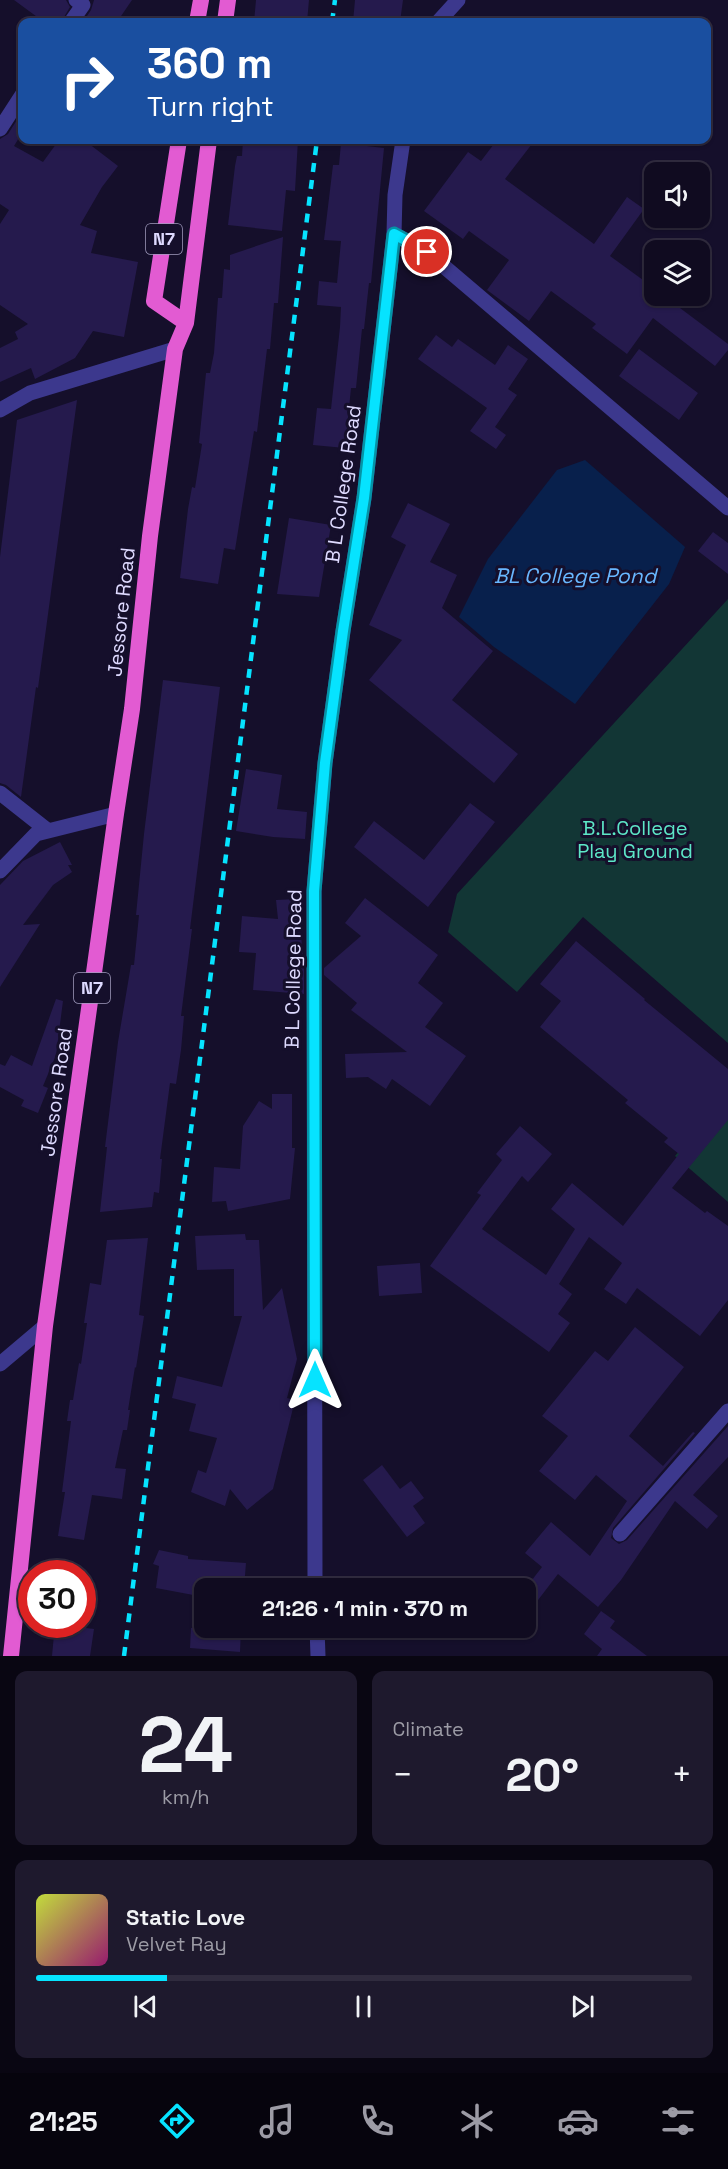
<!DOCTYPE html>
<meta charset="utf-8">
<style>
:root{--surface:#100b20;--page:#1e192d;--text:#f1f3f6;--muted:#9c9ba5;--line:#302b3e;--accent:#06e3ff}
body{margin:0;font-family:"Space Grotesk",sans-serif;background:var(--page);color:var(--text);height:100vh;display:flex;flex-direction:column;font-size:22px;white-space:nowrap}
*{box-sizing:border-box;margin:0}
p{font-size:20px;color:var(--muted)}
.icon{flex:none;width:33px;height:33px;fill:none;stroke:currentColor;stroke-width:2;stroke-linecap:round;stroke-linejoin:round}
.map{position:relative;height:1656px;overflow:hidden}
.sheet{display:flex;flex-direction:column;gap:15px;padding:15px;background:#090612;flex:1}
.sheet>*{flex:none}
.hud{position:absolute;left:18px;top:18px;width:693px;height:126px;border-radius:12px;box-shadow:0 2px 4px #0004,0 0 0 2px var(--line);background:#1a4fa0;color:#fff;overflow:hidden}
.tools{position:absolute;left:644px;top:162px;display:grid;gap:12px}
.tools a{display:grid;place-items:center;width:66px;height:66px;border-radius:12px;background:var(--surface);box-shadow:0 2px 4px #0004,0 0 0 2px var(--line);font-size:30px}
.speed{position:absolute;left:18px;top:1560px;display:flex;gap:12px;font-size:30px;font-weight:700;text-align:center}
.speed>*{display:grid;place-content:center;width:78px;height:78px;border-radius:50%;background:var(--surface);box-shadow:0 2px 4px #0004,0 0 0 2px var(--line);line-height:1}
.speed .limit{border:9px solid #d22;background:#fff;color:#111}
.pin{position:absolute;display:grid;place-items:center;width:51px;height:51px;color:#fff;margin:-26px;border:3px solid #fff;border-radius:50%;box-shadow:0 2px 6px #0007}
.me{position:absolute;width:66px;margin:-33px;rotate:0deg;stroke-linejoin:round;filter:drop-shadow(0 0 4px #0008)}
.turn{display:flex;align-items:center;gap:21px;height:126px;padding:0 30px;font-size:27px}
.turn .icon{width:78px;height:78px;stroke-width:2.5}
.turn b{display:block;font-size:42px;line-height:51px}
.big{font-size:45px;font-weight:700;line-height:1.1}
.sheet .card{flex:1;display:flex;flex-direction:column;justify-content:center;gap:9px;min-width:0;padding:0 21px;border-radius:12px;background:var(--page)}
.sheet .dial{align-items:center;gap:0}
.dial b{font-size:78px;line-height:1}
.song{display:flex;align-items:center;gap:18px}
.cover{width:72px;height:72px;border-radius:9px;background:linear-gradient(135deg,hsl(70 70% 55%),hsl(320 70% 35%))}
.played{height:6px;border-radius:3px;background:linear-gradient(90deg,var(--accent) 20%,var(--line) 20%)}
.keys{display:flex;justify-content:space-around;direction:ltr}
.heat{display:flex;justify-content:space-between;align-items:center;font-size:33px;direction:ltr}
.sheet .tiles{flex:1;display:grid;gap:15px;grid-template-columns:1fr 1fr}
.card:last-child{grid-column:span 2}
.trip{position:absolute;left:194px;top:1578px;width:342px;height:60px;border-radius:12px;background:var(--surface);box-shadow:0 2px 4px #0004,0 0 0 2px var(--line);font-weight:700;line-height:60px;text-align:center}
.tabs{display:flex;height:96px;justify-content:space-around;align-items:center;background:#06040d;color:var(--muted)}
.tabs .icon{width:42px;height:42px}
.tabs .current{color:var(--accent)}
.tabs b{font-size:27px;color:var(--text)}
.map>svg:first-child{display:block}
.green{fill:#123635}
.water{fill:#08204c}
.building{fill:#251a4d}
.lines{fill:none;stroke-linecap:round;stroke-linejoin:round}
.minor{stroke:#3c388d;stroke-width:15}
.trunk{stroke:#e25bd2;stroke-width:16}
.rail{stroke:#06e3ff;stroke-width:4.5;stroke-dasharray:9 8;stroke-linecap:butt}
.route-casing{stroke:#0494a6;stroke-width:15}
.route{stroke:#06e3ff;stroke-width:10}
.labels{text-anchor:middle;stroke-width:6;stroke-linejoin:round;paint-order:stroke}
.shield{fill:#150f2b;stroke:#a29dbf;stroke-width:1.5}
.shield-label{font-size:18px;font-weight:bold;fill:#dedaff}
.street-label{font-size:20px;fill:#dedaff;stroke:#150f2b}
.park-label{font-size:20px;fill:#5de7c7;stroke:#150f2b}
.water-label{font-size:21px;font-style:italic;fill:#68b7ff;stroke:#150f2b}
</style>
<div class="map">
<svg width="728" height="1656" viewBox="0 0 728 1656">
<rect width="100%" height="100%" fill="#150f2b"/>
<path class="green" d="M 728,599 L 728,1043 L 583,917 L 517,992 L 448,932 L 457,894 Z
M 728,1096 L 728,1202 L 675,1156 Z"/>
<path class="water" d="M 585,460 L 685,547 L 669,584 L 575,704 L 494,647 L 459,617 L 488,559 L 557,470 Z"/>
<path class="building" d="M 14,0 L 66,0 L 70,7 L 61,22 L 44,22 Z
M 94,0 L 132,0 L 117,22 L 83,22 L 91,10 Z
M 256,0 L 309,0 L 307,22 L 254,22 Z
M 355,0 L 403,0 L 400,22 L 353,22 Z
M 22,112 L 22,133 L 14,146 L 43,162 L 59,140 L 84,140 L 118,166 L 102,187 L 80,225 L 97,231 L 91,253 L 138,262 L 124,337 L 93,331 L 75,358 L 35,379 L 31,368 L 0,382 L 0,348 L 18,339 L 15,332 L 28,324 L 0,305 L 0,224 L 9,210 L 0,204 L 0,139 L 8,134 Z
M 243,140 L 298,140 L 295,191 L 286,190 L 282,231 L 228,225 L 235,166 L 237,156 L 242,156 Z
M 497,140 L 535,140 L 505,179 L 594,244 L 627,197 L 644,209 L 610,256 L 654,288 L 654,296 L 664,296 L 728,344 L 728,350 L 715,366 L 653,318 L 627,354 L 592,328 L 596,324 L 551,291 L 529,321 L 487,290 L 509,260 L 469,231 L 463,239 L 424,211 L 468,152 L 481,161 Z
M 341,143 L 384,148 L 371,283 L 369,283 L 364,329 L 362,329 L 356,388 L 351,388 L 345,448 L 313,445 L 317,408 L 331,409 L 340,327 L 341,307 L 317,305 L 319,281 L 337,283 L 341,241 L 324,240 L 333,165 L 339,165 Z
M 283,237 L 278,303 L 274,303 L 270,349 L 267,349 L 257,432 L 254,431 L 235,550 L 224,548 L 218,584 L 180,578 L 188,509 L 192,487 L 195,488 L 202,444 L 199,443 L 206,373 L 210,373 L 214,353 L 218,298 L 222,298 L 224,269 L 230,270 L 230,255 Z
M 436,335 L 452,347 L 458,339 L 495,365 L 508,345 L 528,359 L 508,389 L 517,395 L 495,427 L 506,435 L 496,449 L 470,431 L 487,408 L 418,359 Z
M 639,349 L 698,393 L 679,420 L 619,376 Z
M 77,400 L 38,688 L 36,687 L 21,797 L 6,785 L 0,783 L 0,557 L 17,420 Z
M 408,503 L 450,524 L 430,562 L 457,575 L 442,608 L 493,651 L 452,700 L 518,754 L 494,783 L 369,680 L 402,640 L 369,625 L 406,545 L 391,537 Z
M 289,518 L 331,525 L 319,597 L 277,594 Z
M 713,532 L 728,543 L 728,574 L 698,551 Z
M 163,680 L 220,687 L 190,929 L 192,929 L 181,1016 L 184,1016 L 181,1050 L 176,1084 L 170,1083 L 160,1159 L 162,1159 L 159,1193 L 154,1192 L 152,1207 L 100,1212 L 107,1147 L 105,1147 L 118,1042 L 131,965 L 134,965 L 139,915 L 136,915 L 144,834 Z
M 246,769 L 282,775 L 277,809 L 307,812 L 305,839 L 273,837 L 236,831 Z
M 470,803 L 495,822 L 428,907 L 354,847 L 374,821 L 424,860 Z
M 60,842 L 72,865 L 68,865 L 72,872 L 53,885 L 23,925 L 40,924 L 0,987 L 0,885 L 23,861 Z
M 365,898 L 438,955 L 418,983 L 443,1003 L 425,1027 L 466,1056 L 430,1106 L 392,1079 L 386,1089 L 368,1077 L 346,1078 L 345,1054 L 407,1052 L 351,1010 L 357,1003 L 324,975 L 324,968 L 361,936 L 345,923 Z
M 297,899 L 304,964 L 304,994 L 253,990 L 256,953 L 239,952 L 242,916 L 278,919 L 276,900 Z
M 576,941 L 645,999 L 644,1000 L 728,1069 L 728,1120 L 672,1188 L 705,1213 L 707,1211 L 728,1226 L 728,1300 L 700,1336 L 637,1288 L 626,1304 L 604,1289 L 622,1263 L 589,1237 L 559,1284 L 572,1294 L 558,1314 L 570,1323 L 549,1352 L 430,1266 L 481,1195 L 477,1193 L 502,1160 L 496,1154 L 520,1126 L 552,1154 L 528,1182 L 522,1176 L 482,1229 L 546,1275 L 575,1229 L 551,1209 L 572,1183 L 623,1226 L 679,1154 L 664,1142 L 668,1138 L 625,1103 L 628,1100 L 540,1027 L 561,1001 L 540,984 Z
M 56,999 L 63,1001 L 56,1055 L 43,1086 L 48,1088 L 38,1113 L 21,1106 L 24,1100 L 0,1087 L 0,1064 L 5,1066 L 11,1055 L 32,1066 Z
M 272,1094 L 292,1094 L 292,1148 L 295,1148 L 290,1199 L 228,1211 L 226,1201 L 212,1202 L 214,1167 L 240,1169 L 243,1126 L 259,1101 L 272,1109 Z
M 245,1234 L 246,1240 L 259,1240 L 263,1310 L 282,1288 L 297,1359 L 287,1398 L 295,1400 L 273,1489 L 247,1510 L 230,1489 L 225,1506 L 191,1492 L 198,1470 L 206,1473 L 217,1438 L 189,1431 L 196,1404 L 172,1398 L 177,1376 L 222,1387 L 242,1316 L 234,1316 L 234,1269 L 197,1270 L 195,1236 Z
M 148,1238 L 139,1315 L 144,1316 L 136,1368 L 135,1367 L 128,1410 L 130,1410 L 127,1430 L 123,1430 L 115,1468 L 126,1469 L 122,1499 L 92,1495 L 84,1540 L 58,1536 L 65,1492 L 62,1492 L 71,1421 L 67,1421 L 70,1400 L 73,1400 L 79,1363 L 81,1364 L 87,1323 L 84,1323 L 90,1283 L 101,1285 L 107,1240 Z
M 420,1263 L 422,1293 L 379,1296 L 377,1266 Z
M 635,1327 L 684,1367 L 629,1436 L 663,1466 L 693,1432 L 695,1433 L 613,1528 L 611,1538 L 619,1544 L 627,1540 L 728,1426 L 728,1457 L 693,1495 L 718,1516 L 707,1529 L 675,1501 L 621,1580 L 598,1607 L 558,1574 L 525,1617 L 525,1589 L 542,1567 L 525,1553 L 551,1522 L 590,1556 L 627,1501 L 596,1475 L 575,1500 L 539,1471 L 568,1436 L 542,1416 L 595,1351 L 608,1361 Z
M 382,1465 L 400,1489 L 411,1481 L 424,1498 L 413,1506 L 425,1523 L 407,1537 L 363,1480 Z
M 159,1550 L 188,1556 L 188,1559 L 246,1563 L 244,1588 L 204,1588 L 204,1597 L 156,1588 L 159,1566 L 153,1564 Z
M 601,1611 L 615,1621 L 610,1628 L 647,1656 L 597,1656 L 602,1649 L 584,1634 Z
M 55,1624 L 94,1629 L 90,1656 L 52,1656 Z
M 191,1628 L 241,1628 L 240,1652 L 190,1648 Z"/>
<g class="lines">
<path class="minor" d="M 71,22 L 83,5 L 76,0
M 438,22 L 458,0
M 0,129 L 22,95
M 394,234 L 427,252 L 728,508
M 0,410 L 30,393 L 175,349
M 0,793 L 47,830
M 0,871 L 36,834 L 116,814
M 0,1364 L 45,1326
M 620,1534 L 728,1411
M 315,1588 L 314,891 L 325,763 L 343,631 L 364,498 L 394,234 L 395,195 L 403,140
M 317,1628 L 318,1656"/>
<path class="trunk" d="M 197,22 L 201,0
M 225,22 L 228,0
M 179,140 L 154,301 L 186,323
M 11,1656 L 45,1326 L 116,814 L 132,709 L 150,536 L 175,349 L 186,323 L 209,140"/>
<path class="rail" d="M 332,22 L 335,0
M 124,1656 L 317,140"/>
</g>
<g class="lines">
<defs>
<path id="route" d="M 315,1380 L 314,891 L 325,763 L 343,631 L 364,498 L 394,234 L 427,252"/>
</defs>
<use href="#route" class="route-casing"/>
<use href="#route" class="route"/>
</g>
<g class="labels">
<g class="shield">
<rect x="146" y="224" width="36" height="30" rx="4.5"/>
<rect x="74" y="973" width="36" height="30" rx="4.5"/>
</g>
<g class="shield-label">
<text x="164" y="245">N7</text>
<text x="92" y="994">N7</text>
</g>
<g class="street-label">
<text transform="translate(343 484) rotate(-82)" y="7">B L College Road</text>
<text transform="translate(121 612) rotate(-84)" y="7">Jessore Road</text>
<text transform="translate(293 969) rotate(-89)" y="7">B L College Road</text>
<text transform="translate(56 1092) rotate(-82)" y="7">Jessore Road</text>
</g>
<g class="park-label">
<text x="635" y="835">B.L.College<tspan x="635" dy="23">Play Ground</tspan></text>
</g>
<g class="water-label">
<text x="575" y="583">BL College Pond</text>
</g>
</g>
</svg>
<div class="tools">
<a><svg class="icon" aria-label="sound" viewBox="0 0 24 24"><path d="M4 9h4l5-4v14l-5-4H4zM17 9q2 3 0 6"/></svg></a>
<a><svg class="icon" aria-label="layers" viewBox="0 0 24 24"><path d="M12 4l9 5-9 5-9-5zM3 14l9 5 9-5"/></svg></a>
</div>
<div class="speed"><div class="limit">30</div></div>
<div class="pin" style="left:427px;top:252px;background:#d93025"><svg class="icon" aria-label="arrive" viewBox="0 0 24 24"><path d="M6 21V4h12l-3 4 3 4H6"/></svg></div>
<svg class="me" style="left:315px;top:1380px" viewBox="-20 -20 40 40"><path d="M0-17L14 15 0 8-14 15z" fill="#06e3ff" stroke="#fff" stroke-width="4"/></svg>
<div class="trip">21:26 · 1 min · 370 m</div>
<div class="hud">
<div class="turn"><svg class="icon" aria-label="right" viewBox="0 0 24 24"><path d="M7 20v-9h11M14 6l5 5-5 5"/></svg><div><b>360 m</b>Turn right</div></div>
</div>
</div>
<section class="sheet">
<div class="tiles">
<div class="card dial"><b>24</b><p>km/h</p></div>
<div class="card"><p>Climate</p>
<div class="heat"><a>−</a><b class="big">20°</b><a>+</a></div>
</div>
<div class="card">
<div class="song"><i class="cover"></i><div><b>Static Love</b><p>Velvet Ray</p></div></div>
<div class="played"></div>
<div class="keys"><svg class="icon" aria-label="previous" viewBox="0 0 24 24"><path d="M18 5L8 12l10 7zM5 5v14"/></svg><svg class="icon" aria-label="pause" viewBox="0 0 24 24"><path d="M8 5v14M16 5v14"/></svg><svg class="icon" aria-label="next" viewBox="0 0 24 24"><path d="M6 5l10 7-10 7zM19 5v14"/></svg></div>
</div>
</div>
</section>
<nav class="tabs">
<b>21:25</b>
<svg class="icon current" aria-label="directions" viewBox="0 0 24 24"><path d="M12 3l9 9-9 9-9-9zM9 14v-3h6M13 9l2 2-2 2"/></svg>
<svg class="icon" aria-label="music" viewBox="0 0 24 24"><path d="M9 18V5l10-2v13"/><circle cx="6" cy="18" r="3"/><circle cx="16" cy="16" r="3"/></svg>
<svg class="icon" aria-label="phone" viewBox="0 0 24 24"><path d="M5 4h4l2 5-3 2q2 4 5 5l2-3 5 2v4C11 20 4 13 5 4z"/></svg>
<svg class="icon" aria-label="climate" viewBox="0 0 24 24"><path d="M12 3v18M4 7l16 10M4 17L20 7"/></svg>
<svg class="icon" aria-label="car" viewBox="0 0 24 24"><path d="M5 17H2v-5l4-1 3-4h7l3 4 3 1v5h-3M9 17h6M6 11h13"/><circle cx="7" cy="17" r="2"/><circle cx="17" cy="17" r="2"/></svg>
<svg class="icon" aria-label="filters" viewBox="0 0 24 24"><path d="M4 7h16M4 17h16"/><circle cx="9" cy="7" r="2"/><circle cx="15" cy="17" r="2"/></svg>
</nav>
